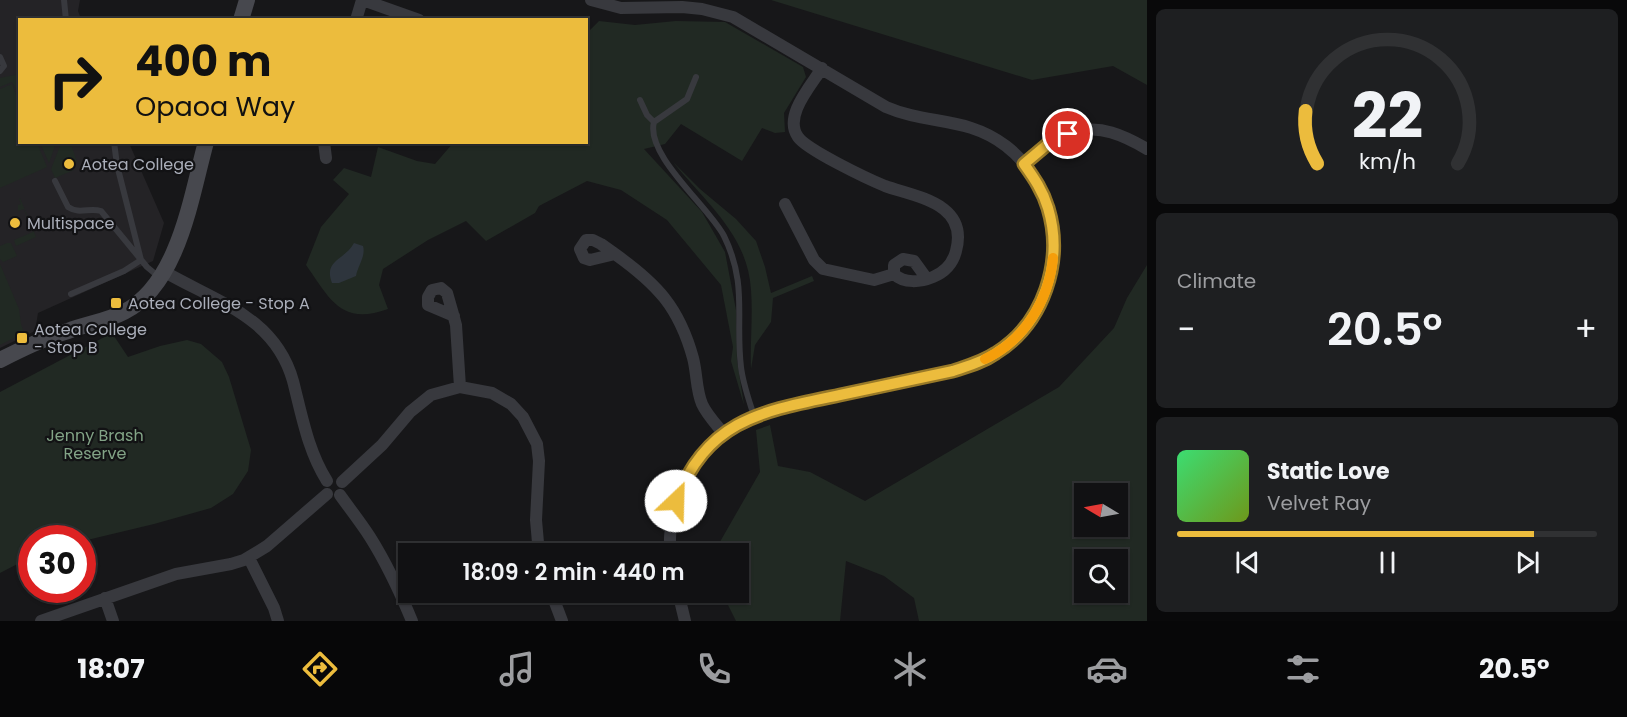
<!DOCTYPE html>
<meta charset="utf-8">
<style>
:root{--surface:#111113;--page:#1e1f21;--text:#f1f3f6;--muted:#9c9da0;--line:#303133;--accent:#ecbc3d}
body{margin:0;font-family:Poppins,sans-serif;background:var(--page);color:var(--text);height:100vh;display:flex;flex-direction:column;font-size:22px;white-space:nowrap}
*{box-sizing:border-box;margin:0}
p{font-size:20px;color:var(--muted)}
.icon{flex:none;width:33px;height:33px;fill:none;stroke:currentColor;stroke-width:2;stroke-linecap:round;stroke-linejoin:round}
.map{position:relative;flex:1;overflow:hidden}
.side{display:flex;flex-direction:column;gap:9px;padding:9px;background:#09090a;width:480px}
.side>*{flex:none}
.banner{position:absolute;left:18px;top:18px;width:570px;height:126px;border-radius:0px;box-shadow:0 2px 4px #0004,0 0 0 2px var(--line);background:#ecbc3d;color:#111;overflow:hidden}
.needle{width:39px;rotate:280deg}
.controls{position:absolute;left:1074px;top:483px;display:grid;gap:12px}
.controls a{display:grid;place-items:center;width:54px;height:54px;border-radius:0px;background:var(--surface);box-shadow:0 2px 4px #0004,0 0 0 2px var(--line);font-size:30px}
.speed{position:absolute;left:18px;top:525px;display:flex;gap:12px;font-size:30px;font-weight:700;text-align:center}
.speed>*{display:grid;place-content:center;width:78px;height:78px;border-radius:50%;background:var(--surface);box-shadow:0 2px 4px #0004,0 0 0 2px var(--line);line-height:1}
.speed .limit{border:9px solid #d22;background:#fff;color:#111}
.pin{position:absolute;display:grid;place-items:center;width:51px;height:51px;color:#fff;margin:-26px;border:3px solid #fff;border-radius:50%;box-shadow:0 2px 6px #0007}
.me{position:absolute;width:66px;margin:-33px;rotate:24deg;stroke-linejoin:round;filter:drop-shadow(0 0 4px #0008)}
.turn{display:flex;align-items:center;gap:21px;height:126px;padding:0 18px;font-size:27px}
.turn .icon{width:78px;height:78px;stroke-width:2.5}
.turn b{display:block;font-size:42px;line-height:51px}
.big{font-size:45px;font-weight:600;line-height:1.1}
.side .widget{flex:1;display:flex;flex-direction:column;justify-content:center;gap:9px;min-width:0;padding:0 21px;border-radius:9px;background:var(--page)}
.side .dial{align-items:center;gap:0}
.dial svg{height:156px;overflow:visible;fill:none;stroke:var(--line);stroke-width:7;stroke-linecap:round;text-anchor:middle}
.dial text{fill:var(--text);stroke:none}
.song{display:flex;align-items:center;gap:18px}
.cover{width:72px;height:72px;border-radius:9px;background:linear-gradient(135deg,hsl(140 70% 55%),hsl(80 70% 35%))}
.played{height:6px;border-radius:3px;background:linear-gradient(90deg,var(--accent) 85%,var(--line) 85%)}
.keys{display:flex;justify-content:space-around;direction:ltr}
.heat{display:flex;justify-content:space-between;align-items:center;font-size:33px;direction:ltr}
.trip{position:absolute;left:398px;top:543px;width:351px;height:60px;border-radius:0px;background:var(--surface);box-shadow:0 2px 4px #0004,0 0 0 2px var(--line);font-weight:600;line-height:60px;text-align:center}
.tab-bar{display:flex;height:96px;justify-content:space-around;align-items:center;background:#070708;color:var(--muted)}
.tab-bar .icon{width:42px;height:42px}
.tab-bar .active{color:var(--accent)}
.tab-bar b{font-size:27px;color:var(--text)}
main{display:flex;flex:1;min-height:0}
.map>svg:first-child{display:block}
.built{fill:#242326}
.green{fill:#212923;fill-rule:evenodd}
.water{fill:#2e353d}
.lines{fill:none;stroke-linecap:round;stroke-linejoin:round}
.lane{stroke:#38393e;stroke-width:6}
.street{stroke:#38393e;stroke-width:12}
.secondary{stroke:#47484e;stroke-width:16}
.route-casing{stroke:#997a28;stroke-width:15}
.route{stroke:#ecbc3d;stroke-width:10}
.slow{stroke:#f59e0b;stroke-width:10}
.poi-dot{fill:#ecbc3d;stroke:#121214;stroke-width:2}
.labels{text-anchor:middle;stroke-width:4.5;stroke-linejoin:round;paint-order:stroke}
.poi-label{font-size:16px;fill:#aaaeb9;stroke:#121214;text-anchor:start}
.park-label{font-size:16px;fill:#82a386;stroke:#121214}
</style>
<main>
<div class="map">
<svg width="1147" height="621" viewBox="0 0 1147 621">
<rect width="100%" height="100%" fill="#171719"/>
<path class="built" d="M 0,0 L 80,0 L 78,11 L 81,19 L 20,20 L 20,142 L 129,143 L 164,223 L 153,261 L 38,313 L 35,331 L 0,348 Z"/>
<path class="green" d="M 771,0 L 1147,0 L 1147,85 L 1113,66 L 1032,80 Z
M 599,21 L 635,25 L 676,21 L 725,22 L 803,67 L 806,77 L 784,113 L 785,132 L 775,133 L 762,128 L 742,161 L 681,124 L 665,144 L 644,149 L 702,212 L 725,252 L 736,310 L 737,360 L 744,405 L 731,361 L 733,347 L 721,285 L 667,220 L 621,190 L 587,181 L 539,206 L 535,213 L 486,241 L 466,221 L 428,240 L 383,269 L 379,285 L 388,309 C 341,326 330,299 306,265 L 321,227 L 349,194 L 333,180 L 344,168 L 371,177 L 378,147 L 417,161 L 435,164 L 453,143 L 586,142 L 587,33 Z
M 19,74 L 19,95 L 12,82 L 0,87 L 0,78 Z
M 12,84 L 19,102 L 20,142 L 37,143 L 47,167 L 0,188 L 0,89 Z
M 40,143 L 54,143 L 55,146 L 49,163 Z
M 64,144 L 72,147 L 77,162 L 72,164 L 74,170 L 55,178 L 51,169 L 60,146 Z
M 673,162 L 700,189 L 736,219 L 756,241 L 765,267 L 771,293 L 812,276 L 814,281 L 773,298 L 771,322 L 755,345 L 751,369 C 750,343 753,316 751,290 C 748,235 705,202 673,162 Z
M 20,198 L 36,237 L 16,246 L 14,240 L 33,232 L 24,209 L 18,211 L 18,205 L 21,204 L 19,199 Z
M 7,243 L 11,243 L 17,256 L 3,262 L 0,259 L 0,246 Z
M 0,264 L 19,309 L 21,324 L 24,333 L 0,345 Z
M 1147,265 L 1147,621 L 919,621 L 914,598 L 884,576 L 846,561 L 840,621 L 736,621 L 727,603 L 725,593 L 738,592 L 738,554 L 719,553 L 717,547 L 760,472 L 756,430 L 770,425 L 778,466 L 810,472 L 865,501 L 1059,387 L 1114,328 L 1127,298 ZM 1084,494 L 1118,494 L 1118,526 L 1084,526 ZM 1084,560 L 1118,560 L 1118,592 L 1084,592 Z
M 112,333 L 128,357 L 160,346 L 187,340 L 201,344 L 222,362 L 229,377 L 251,450 L 248,471 L 233,494 L 211,508 L 154,524 L 83,541 L 82,538 L 32,538 L 31,557 L 0,573 L 0,392 Z"/>
<path class="water" d="M 354,243 L 363,246 C 366,256 358,265 356,276 L 339,283 L 332,283 C 323,260 345,260 354,243 Z"/>
<g class="lines">
<path class="lane" d="M 64,0 L 66,20
M 0,57 L 4,66 L 0,71
M 640,100 L 647,115 L 654,122 C 645,155 709,207 724,236 C 748,285 735,318 741,367 C 743,384 749,400 754,416
M 654,122 L 687,99 L 696,77
M 55,181 L 68,207 C 80,215 89,207 101,211 L 147,267 L 159,277
M 71,294 L 124,271 L 141,260 L 117,165 L 114,142"/>
<path class="street" d="M 363,0 L 419,20
M 591,0 L 621,8 L 682,7 L 702,9 L 733,17 L 886,107 C 927,125 967,116 1006,146 C 1071,197 1067,293 1007,345 C 991,359 972,365 953,371 C 916,379 879,387 841,395 C 812,401 780,405 752,417 C 698,441 667,496 670,554
M 356,20 L 362,0
M 822,68 C 811,86 783,116 798,137 C 807,150 868,179 885,186 C 916,197 969,203 956,251 C 953,263 945,272 933,277 C 921,282 904,284 894,274 L 894,265 L 903,259 L 914,261 L 927,279
M 324,142 L 326,158
M 1024,164 C 1070,126 1093,117 1147,149
M 785,204 L 814,260 L 823,269 L 874,280 L 894,274
M 615,254 L 601,244 L 593,240 L 586,240 L 580,249 L 584,258 L 590,260 L 615,254 C 657,284 679,307 693,358 C 697,373 696,390 702,404 C 707,415 716,424 724,434
M 165,272 C 217,302 275,317 293,381 C 302,416 308,451 327,481
M 454,316 L 428,305 L 428,297 L 432,290 L 441,288 L 447,293 L 453,314 L 456,325 L 460,387
M 342,482 L 382,445 L 410,412 L 431,395 L 460,387 L 492,393 L 511,404 L 523,417 L 537,444 L 539,461 L 536,520 L 539,554
M 340,495 C 350,509 361,523 370,537 C 387,564 400,592 412,621
M 249,558 L 274,608 L 278,621
M 551,592 L 562,621
M 678,592 L 685,621
M 105,598 L 113,621
M 41,621 L 176,574 L 231,564 L 244,560 L 267,546 L 327,494"/>
<path class="secondary" d="M 241,20 L 247,0
M 0,360 C 22,349 44,338 68,331 C 86,324 107,321 124,312 C 179,284 191,196 206,142"/>
</g>
<g class="lines">
<defs>
<path id="route" d="M 676,501 C 707,419 763,411 840,395 C 878,387 916,379 953,371 C 968,366 983,362 996,353 C 1044,323 1064,261 1048,208 C 1043,191 1034,178 1024,164 L 1049,143 L 1068,134"/>
</defs>
<use href="#route" class="route-casing"/>
<use href="#route" class="route"/>
<path class="slow" d="M 985,359 C 1024,341 1049,300 1053,258"/>
</g>
<g class="poi-dot">
<circle cx="69" cy="164" r="6"/>
<circle cx="15" cy="223" r="6"/>
<rect x="110" y="297" width="12" height="12" rx="3"/>
<rect x="16" y="332" width="12" height="12" rx="3"/>
</g>
<g class="labels">
<g class="poi-label">
<text x="81" y="170">Aotea College</text>
<text x="27" y="229">Multispace</text>
<text x="128" y="309">Aotea College - Stop A</text>
<text x="34" y="335">Aotea College<tspan x="34" dy="18">- Stop B</tspan></text>
</g>
<g class="park-label">
<text x="95" y="441">Jenny Brash<tspan x="95" dy="18">Reserve</tspan></text>
</g>
</g>
</svg>
<div class="controls">
<a><svg class="needle" viewBox="-14 -14 28 28"><path d="M0-13l5 13h-10z" fill="#e53935"/><path d="M0 13l5-13h-10z" fill="#9c9da0"/></svg></a>
<a><svg class="icon" aria-label="search" viewBox="0 0 24 24"><circle cx="10" cy="10" r="6"/><path d="M15 15l6 6"/></svg></a>
</div>
<div class="speed"><div class="limit">30</div></div>
<div class="pin" style="left:1068px;top:134px;background:#d93025"><svg class="icon" aria-label="arrive" viewBox="0 0 24 24"><path d="M6 21V4h12l-3 4 3 4H6"/></svg></div>
<svg class="me" style="left:676px;top:501px" viewBox="-20 -20 40 40"><circle r="19" fill="#fff"/><path d="M0-13L10 11 0 6-10 11z" fill="#ecbc3d"/></svg>
<div class="trip">18:09 · 2 min · 440 m</div>
<div class="banner">
<div class="turn"><svg class="icon" aria-label="right" viewBox="0 0 24 24"><path d="M7 20v-9h11M14 6l5 5-5 5"/></svg><div><b>400 m</b>Opaoa Way</div></div>
</div>
</div>
<section class="side">
<div class="widget dial"><svg viewBox="0 0 100 80">
<path d="M14 69A42 42 0 1 1 86 69"/>
<path d="M14 69A42 42 0 0 1 8 42" stroke="#ecbc3d"/>
<text x="50" y="56" font-size="32" font-weight="700">22</text>
<text x="50" y="72" font-size="11">km/h</text>
</svg></div>
<div class="widget"><p>Climate</p>
<div class="heat"><a>−</a><b class="big">20.5°</b><a>+</a></div>
</div>
<div class="widget">
<div class="song"><i class="cover"></i><div><b>Static Love</b><p>Velvet Ray</p></div></div>
<div class="played"></div>
<div class="keys"><svg class="icon" aria-label="previous" viewBox="0 0 24 24"><path d="M18 5L8 12l10 7zM5 5v14"/></svg><svg class="icon" aria-label="pause" viewBox="0 0 24 24"><path d="M8 5v14M16 5v14"/></svg><svg class="icon" aria-label="next" viewBox="0 0 24 24"><path d="M6 5l10 7-10 7zM19 5v14"/></svg></div>
</div>
</section>
</main>
<nav class="tab-bar">
<b>18:07</b>
<svg class="icon active" aria-label="directions" viewBox="0 0 24 24"><path d="M12 3l9 9-9 9-9-9zM9 14v-3h6M13 9l2 2-2 2"/></svg>
<svg class="icon" aria-label="music" viewBox="0 0 24 24"><path d="M9 18V5l10-2v13"/><circle cx="6" cy="18" r="3"/><circle cx="16" cy="16" r="3"/></svg>
<svg class="icon" aria-label="phone" viewBox="0 0 24 24"><path d="M5 4h4l2 5-3 2q2 4 5 5l2-3 5 2v4C11 20 4 13 5 4z"/></svg>
<svg class="icon" aria-label="climate" viewBox="0 0 24 24"><path d="M12 3v18M4 7l16 10M4 17L20 7"/></svg>
<svg class="icon" aria-label="car" viewBox="0 0 24 24"><path d="M5 17H2v-5l4-1 3-4h7l3 4 3 1v5h-3M9 17h6M6 11h13"/><circle cx="7" cy="17" r="2"/><circle cx="17" cy="17" r="2"/></svg>
<svg class="icon" aria-label="filters" viewBox="0 0 24 24"><path d="M4 7h16M4 17h16"/><circle cx="9" cy="7" r="2"/><circle cx="15" cy="17" r="2"/></svg>
<b>20.5°</b>
</nav>
